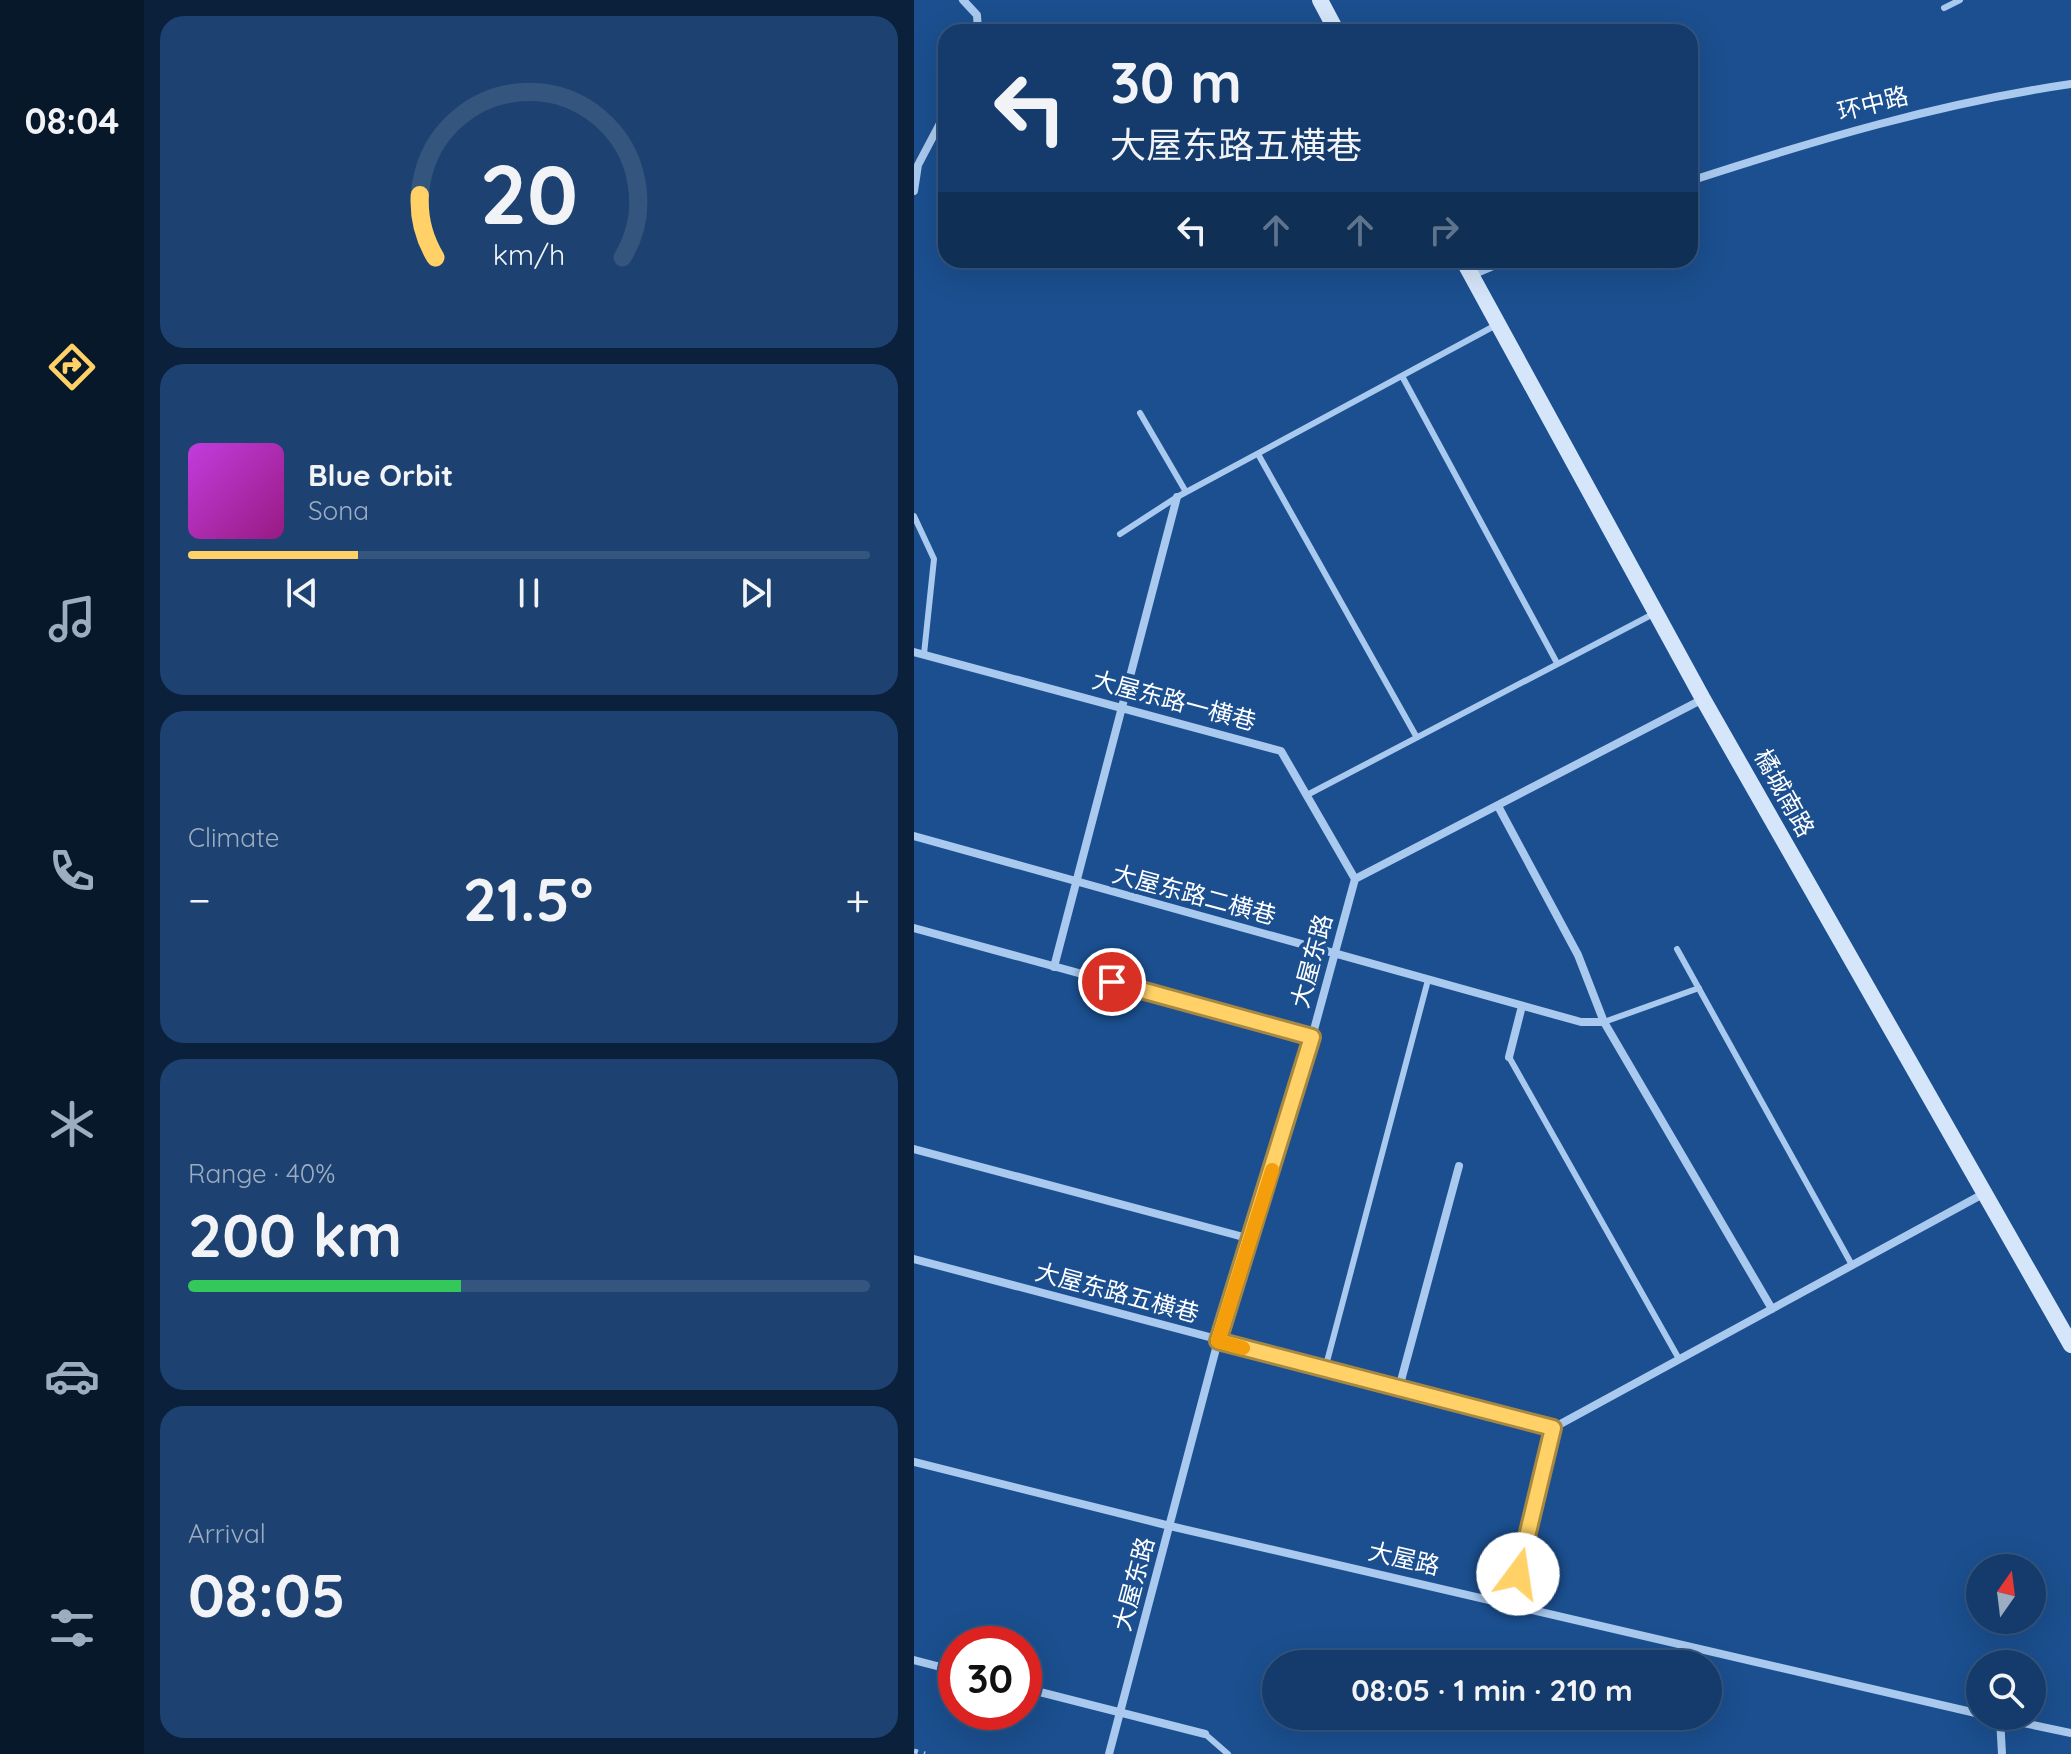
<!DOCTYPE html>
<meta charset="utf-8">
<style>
:root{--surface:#143b6b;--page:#1d4271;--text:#f1f3f6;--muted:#9dadc1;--line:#33557e;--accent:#ffd166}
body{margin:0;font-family:Quicksand,"Noto Sans SC",sans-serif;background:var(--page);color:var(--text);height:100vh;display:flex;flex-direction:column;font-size:30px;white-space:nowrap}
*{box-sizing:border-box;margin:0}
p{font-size:26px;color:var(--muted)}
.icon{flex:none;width:44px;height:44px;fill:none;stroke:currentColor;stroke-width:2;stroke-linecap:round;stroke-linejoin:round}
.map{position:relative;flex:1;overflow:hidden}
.panel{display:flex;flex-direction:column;gap:16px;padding:16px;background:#0b203b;width:770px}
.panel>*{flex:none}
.guide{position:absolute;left:24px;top:24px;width:760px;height:244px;border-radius:24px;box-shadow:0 8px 32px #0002,0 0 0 2px var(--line);background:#143b6b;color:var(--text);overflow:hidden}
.needle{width:52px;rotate:14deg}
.buttons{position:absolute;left:1052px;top:1554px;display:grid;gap:16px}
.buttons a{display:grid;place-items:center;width:80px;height:80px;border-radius:50%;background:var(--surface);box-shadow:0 8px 32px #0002,0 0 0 2px var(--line);font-size:40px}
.speed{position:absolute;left:24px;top:1626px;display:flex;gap:16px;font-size:40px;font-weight:700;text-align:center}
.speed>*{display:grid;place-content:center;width:104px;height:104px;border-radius:50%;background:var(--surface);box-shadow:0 8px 32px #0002,0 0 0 2px var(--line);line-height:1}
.speed .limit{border:12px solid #d22;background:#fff;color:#111}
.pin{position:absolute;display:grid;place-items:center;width:68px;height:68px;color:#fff;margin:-34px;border:4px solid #fff;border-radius:50%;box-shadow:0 2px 8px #0007}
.me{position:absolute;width:88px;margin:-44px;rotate:14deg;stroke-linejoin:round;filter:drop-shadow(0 0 6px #0008)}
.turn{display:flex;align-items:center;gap:28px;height:168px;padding:0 40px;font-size:36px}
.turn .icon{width:104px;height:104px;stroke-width:2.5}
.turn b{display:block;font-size:56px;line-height:68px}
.lanes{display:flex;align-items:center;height:76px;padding:0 40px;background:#0003;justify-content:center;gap:40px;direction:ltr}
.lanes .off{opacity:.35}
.big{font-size:60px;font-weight:700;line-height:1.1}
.panel .tile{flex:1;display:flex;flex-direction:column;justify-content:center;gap:12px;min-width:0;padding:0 28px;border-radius:24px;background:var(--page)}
.panel .dial{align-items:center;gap:0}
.dial svg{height:208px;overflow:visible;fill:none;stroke:var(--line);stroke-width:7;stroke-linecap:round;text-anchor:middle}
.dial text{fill:var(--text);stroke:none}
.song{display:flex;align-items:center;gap:24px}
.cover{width:96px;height:96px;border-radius:12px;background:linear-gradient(135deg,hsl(290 70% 55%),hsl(310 70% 35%))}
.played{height:8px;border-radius:4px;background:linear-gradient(90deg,var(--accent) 25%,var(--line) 25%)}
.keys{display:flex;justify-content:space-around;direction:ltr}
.heat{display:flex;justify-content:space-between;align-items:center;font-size:44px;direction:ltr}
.charge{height:12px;border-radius:6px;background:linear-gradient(90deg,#34c759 40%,var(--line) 0)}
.trip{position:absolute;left:348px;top:1650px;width:460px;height:80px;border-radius:40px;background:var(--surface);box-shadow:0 8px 32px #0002,0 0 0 2px var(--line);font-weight:700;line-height:80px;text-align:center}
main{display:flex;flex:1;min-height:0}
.tab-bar{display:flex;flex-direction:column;width:144px;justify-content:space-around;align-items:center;background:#08182b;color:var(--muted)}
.tab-bar .icon{width:56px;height:56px}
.tab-bar .active{color:var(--accent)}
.tab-bar b{font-size:36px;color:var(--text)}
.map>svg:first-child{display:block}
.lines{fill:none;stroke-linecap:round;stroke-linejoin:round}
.path{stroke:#a9c9ee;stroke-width:5;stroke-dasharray:4 6;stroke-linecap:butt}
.lane{stroke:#a9c9ee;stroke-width:6}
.street{stroke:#a9c9ee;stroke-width:8}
.secondary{stroke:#d6e6fa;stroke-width:16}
.route-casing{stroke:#a68842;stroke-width:20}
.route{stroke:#ffd166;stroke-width:14}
.slow{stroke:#f59e0b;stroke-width:14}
.labels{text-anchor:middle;stroke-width:8;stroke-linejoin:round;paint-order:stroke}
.street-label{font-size:24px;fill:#fff;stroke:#1b4f8f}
</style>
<main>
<nav class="tab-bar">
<b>08:04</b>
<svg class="icon active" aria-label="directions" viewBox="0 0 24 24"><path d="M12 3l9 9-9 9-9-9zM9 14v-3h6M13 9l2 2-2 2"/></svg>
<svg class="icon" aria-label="music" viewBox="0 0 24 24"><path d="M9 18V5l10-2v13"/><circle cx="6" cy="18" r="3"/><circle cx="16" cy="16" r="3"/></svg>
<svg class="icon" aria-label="phone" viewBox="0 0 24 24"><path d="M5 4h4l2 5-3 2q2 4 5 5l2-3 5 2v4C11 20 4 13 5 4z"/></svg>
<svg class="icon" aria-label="climate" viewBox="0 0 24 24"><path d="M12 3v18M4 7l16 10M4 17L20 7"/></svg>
<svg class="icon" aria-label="car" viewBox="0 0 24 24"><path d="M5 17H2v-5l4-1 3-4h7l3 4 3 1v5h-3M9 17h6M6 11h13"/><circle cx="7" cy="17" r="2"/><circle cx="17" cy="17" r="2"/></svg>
<svg class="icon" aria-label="filters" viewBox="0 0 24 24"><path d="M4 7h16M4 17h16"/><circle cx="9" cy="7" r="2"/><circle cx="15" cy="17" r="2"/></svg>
</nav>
<section class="panel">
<div class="tile dial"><svg viewBox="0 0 100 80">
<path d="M14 69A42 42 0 1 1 86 69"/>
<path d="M14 69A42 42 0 0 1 8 45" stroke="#ffd166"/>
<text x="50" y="56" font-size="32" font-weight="700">20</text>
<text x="50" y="72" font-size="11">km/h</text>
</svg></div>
<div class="tile">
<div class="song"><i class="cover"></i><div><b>Blue Orbit</b><p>Sona</p></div></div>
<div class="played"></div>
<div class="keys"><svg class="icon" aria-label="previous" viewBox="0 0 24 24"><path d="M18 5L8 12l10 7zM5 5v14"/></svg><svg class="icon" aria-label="pause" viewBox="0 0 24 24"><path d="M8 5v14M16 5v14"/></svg><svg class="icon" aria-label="next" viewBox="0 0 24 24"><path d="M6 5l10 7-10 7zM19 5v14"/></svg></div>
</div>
<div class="tile"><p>Climate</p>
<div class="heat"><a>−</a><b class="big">21.5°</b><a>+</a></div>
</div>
<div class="tile"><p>Range · 40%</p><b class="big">200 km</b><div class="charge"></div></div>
<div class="tile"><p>Arrival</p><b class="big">08:05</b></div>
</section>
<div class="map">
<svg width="1157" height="1754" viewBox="0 0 1157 1754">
<rect width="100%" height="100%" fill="#1b4f8f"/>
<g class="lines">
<path class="path" d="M 0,1751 L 11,1754"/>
<path class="lane" d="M 1030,8 L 1046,0
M 488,376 L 643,663
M 226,413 L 272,492
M 344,454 L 502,736
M 0,516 L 20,559 L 10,654
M 206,534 L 263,497 L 584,324
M 393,795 L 741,613
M 763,949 L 938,1265
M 690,1022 L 785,988
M 595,1057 L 765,1359
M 411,1369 L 514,980
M 291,1734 L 314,1754"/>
<path class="street" d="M 49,0 L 63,15 L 64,32
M 776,181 C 902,140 1026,103 1157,84
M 0,191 L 4,165 L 32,112
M 558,275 L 593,260
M 0,652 L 367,751 L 441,879
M 584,806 L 664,955 L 690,1022 L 858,1309
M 0,836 L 667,1022 L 690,1022
M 0,928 L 398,1037
M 140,967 L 263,497
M 595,1057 L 608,1006
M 0,1149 L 337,1239
M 0,1259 L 639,1428 L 597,1603
M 485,1388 L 545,1166
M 639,1428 L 1069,1194
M 0,1462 L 256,1526 L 1066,1714
M 0,1660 L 42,1671
M 110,1688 L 291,1734
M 1076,1716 L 1157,1733
M 1086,1718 L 1088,1754
M 195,1754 L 304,1341 L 398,1037 L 441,879 L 789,699"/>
<path class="secondary" d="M 406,0 L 423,32
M 549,260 L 789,699 L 1157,1345"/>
</g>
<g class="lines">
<defs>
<path id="route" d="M 198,982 L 398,1037 L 304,1341 L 639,1428 L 604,1574"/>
</defs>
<use href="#route" class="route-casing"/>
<use href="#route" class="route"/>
<path class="slow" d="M 329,1348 L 304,1341 L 358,1170"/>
</g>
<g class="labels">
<g class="street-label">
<text transform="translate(959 104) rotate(-14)" y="8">环中路</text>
<text transform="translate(260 701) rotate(15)" y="8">大屋东路一横巷</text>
<text transform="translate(870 793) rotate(61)" y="8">橘城南路</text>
<text transform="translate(280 895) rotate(15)" y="8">大屋东路二横巷</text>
<text transform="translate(398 961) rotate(-75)" y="8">大屋东路</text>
<text transform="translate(203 1293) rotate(15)" y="8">大屋东路五横巷</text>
<text transform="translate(490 1559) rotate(13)" y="8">大屋路</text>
<text transform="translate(220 1584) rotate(-75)" y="8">大屋东路</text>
</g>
</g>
</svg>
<div class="buttons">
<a><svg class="needle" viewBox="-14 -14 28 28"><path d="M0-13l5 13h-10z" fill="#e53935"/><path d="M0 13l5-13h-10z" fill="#9dadc1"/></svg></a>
<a><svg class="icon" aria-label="search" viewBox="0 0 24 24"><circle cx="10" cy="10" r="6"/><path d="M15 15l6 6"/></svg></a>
</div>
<div class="speed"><div class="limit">30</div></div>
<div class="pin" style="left:198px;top:982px;background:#d93025"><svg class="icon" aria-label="arrive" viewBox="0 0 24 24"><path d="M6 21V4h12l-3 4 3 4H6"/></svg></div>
<svg class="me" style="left:604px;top:1574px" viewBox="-20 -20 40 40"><circle r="19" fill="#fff"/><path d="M0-13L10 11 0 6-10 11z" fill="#ffd166"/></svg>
<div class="trip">08:05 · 1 min · 210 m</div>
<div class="guide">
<div class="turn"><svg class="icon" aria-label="left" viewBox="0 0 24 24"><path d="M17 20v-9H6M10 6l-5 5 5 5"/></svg><div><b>30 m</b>大屋东路五横巷</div></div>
<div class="lanes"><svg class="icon" aria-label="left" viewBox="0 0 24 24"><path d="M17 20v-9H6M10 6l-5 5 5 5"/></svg><svg class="icon off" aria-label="ahead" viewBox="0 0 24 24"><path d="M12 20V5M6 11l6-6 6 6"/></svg><svg class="icon off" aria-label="ahead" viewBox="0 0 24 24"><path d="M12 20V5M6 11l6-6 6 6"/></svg><svg class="icon off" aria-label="right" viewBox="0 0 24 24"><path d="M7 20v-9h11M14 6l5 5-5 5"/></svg></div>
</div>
</div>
</main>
